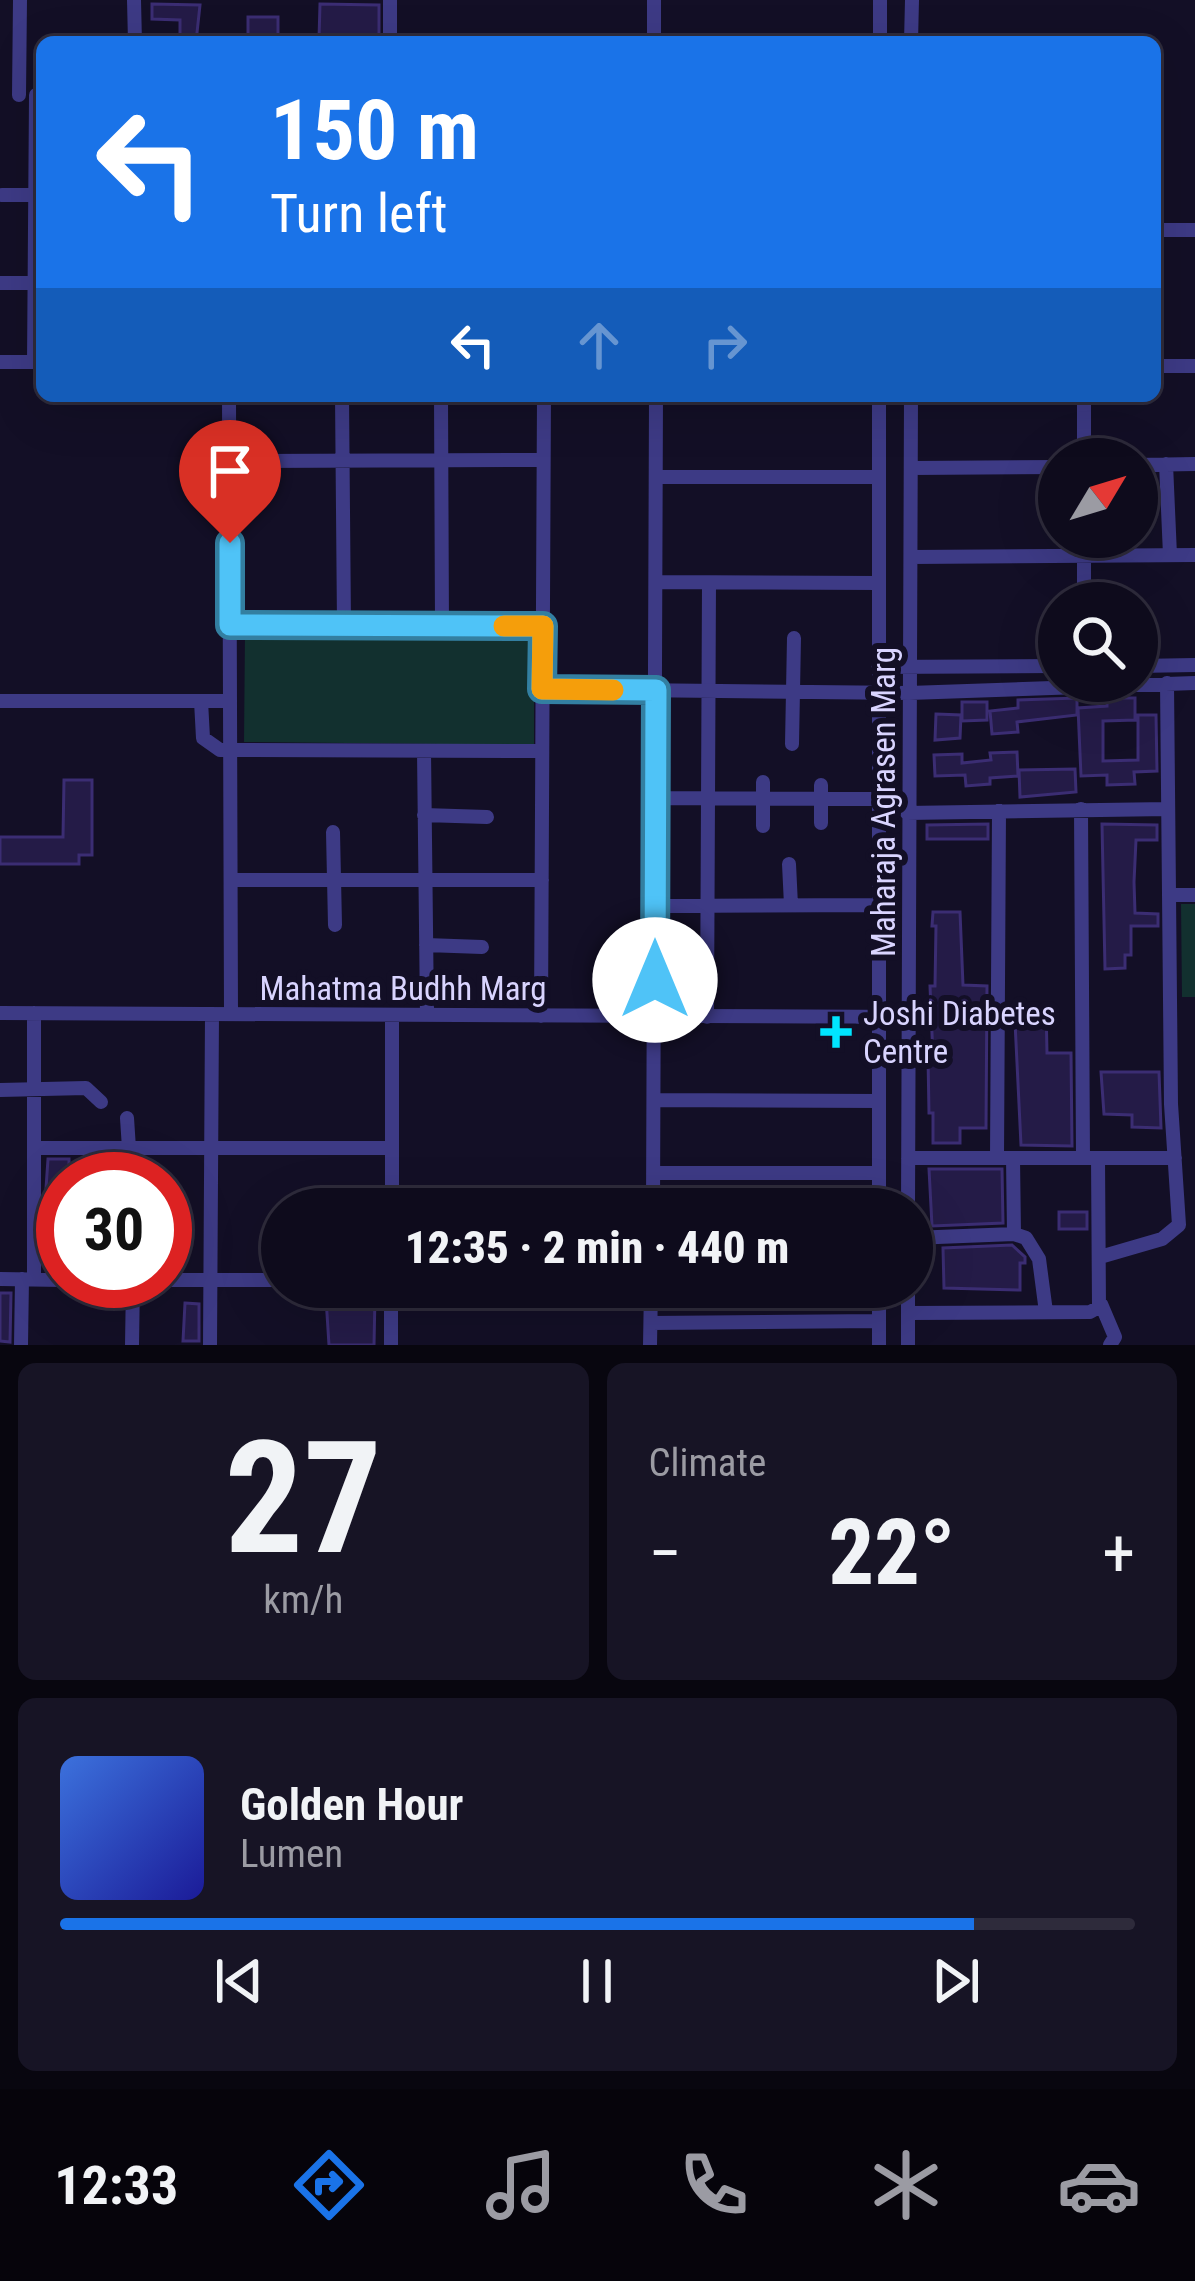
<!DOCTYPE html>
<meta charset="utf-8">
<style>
:root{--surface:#0e0b1c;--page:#171425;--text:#f1f3f6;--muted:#9b9ba3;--line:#2e2b3b;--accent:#1a73e8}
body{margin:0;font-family:"Roboto Condensed",sans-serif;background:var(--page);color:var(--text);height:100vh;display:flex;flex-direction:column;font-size:45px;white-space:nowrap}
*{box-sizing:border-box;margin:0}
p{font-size:39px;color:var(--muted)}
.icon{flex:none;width:66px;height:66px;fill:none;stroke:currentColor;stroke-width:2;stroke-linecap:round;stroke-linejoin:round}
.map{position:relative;height:1345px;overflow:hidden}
.panel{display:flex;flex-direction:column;gap:18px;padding:18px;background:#08060f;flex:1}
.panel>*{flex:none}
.hud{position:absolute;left:36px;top:36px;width:1125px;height:366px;border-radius:18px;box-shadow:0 12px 48px #0002,0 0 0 3px var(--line);background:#1a73e8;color:#fff;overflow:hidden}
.needle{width:78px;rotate:52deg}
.tools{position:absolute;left:1038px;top:438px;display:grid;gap:24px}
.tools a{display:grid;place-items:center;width:120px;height:120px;border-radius:50%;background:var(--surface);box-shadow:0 12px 48px #0002,0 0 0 3px var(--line);font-size:60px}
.speed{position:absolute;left:36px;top:1152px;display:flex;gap:24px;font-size:60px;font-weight:700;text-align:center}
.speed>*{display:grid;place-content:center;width:156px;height:156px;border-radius:50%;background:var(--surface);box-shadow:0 12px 48px #0002,0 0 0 3px var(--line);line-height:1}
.speed .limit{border:18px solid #d22;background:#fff;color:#111}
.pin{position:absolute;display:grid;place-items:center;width:102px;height:102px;color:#fff;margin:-123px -51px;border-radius:50% 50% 50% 0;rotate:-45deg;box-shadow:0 0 12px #0007}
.pin .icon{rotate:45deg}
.me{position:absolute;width:132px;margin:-66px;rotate:0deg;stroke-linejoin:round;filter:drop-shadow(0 0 9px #0008)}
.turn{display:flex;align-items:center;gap:42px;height:252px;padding:0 36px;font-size:54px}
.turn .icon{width:156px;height:156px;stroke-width:2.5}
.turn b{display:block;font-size:84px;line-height:102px}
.lanes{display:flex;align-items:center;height:114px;padding:0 36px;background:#0003;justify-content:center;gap:60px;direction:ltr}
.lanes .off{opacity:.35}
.big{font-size:90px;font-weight:800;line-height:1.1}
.panel .widget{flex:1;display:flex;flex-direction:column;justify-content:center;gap:18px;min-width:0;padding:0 42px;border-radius:18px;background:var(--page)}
.panel .dial{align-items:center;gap:0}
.dial b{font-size:156px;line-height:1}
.song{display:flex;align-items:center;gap:36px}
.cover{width:144px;height:144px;border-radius:18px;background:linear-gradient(135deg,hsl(220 70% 55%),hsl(240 70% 35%))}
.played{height:12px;border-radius:6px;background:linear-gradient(90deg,var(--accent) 85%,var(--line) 85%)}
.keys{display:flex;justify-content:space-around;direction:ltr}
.heat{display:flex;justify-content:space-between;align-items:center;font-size:66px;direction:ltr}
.panel .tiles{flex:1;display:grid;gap:18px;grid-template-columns:1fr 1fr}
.widget:last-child{grid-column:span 2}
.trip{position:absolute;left:261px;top:1188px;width:672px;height:120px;border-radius:60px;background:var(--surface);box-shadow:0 12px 48px #0002,0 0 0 3px var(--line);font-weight:800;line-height:120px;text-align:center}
.menu{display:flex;height:192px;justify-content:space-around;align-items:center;background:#06040b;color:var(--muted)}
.menu .icon{width:84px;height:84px}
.menu .selected{color:var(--accent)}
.menu b{font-size:54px;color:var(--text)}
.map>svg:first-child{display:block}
.green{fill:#12302f}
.building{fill:#241b47;stroke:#3b2d73;stroke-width:3}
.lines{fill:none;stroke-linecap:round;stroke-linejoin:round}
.minor{stroke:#3d3a85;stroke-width:14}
.route-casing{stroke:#337fa1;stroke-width:30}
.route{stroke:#4fc3f7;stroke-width:21}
.slow{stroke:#f59e0b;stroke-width:21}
.poi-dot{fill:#00e5ff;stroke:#130f26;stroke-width:4.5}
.labels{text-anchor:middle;stroke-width:12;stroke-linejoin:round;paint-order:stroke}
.street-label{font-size:33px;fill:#d9d4ff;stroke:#130f26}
.poi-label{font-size:33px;fill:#d9d4ff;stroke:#130f26;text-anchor:start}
</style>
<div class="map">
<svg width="1195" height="1345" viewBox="0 0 1195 1345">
<rect width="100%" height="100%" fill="#130f26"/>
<path class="green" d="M 245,632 L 534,635 L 534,745 L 244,742 Z
M 1181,904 L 1195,904 L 1195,997 L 1182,997 Z"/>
<path class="building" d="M 152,4 L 200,5 L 196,42 L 180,42 L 180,20 L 152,19 Z
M 320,4 L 379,5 L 379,40 L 319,39 Z
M 248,17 L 278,17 L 278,42 L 248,42 Z
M 1077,698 L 1077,715 L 1017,722 L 1018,732 L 992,734 L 990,711 L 1018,708 L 1018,700 Z
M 1107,698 L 1135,698 L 1135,720 L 1103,721 L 1103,761 L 1138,760 L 1138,715 L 1156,715 L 1157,771 L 1134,772 L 1135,784 L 1107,785 L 1107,775 L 1081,776 L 1078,708 L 1107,706 Z
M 962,702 L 987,702 L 987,720 L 962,721 Z
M 936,714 L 961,715 L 960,738 L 935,740 Z
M 1017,752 L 1018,776 L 990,778 L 990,784 L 966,786 L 965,775 L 935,776 L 934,755 L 962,754 L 962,763 L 991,760 L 990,753 Z
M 1075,769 L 1076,792 L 1020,797 L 1019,770 Z
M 64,780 L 92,780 L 92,855 L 79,855 L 79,864 L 0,864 L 0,837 L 63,837 Z
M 988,824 L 988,839 L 927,839 L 927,825 Z
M 1102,824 L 1157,825 L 1157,840 L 1136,840 L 1134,882 L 1135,913 L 1158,914 L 1158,926 L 1131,926 L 1131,955 L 1125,955 L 1125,968 L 1105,969 Z
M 933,912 L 960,912 L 963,985 L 987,986 L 986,1128 L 960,1128 L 960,1143 L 933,1143 L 933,1113 L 929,1113 L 928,1057 L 933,1057 L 930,986 L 935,986 L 936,926 L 932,926 Z
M 1046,1006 L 1047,1053 L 1071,1053 L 1072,1146 L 1021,1145 L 1015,1022 L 1019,1022 L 1019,1007 Z
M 1101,1072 L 1159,1072 L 1161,1128 L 1132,1127 L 1132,1115 L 1104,1114 Z
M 48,1159 L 69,1159 L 69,1175 L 63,1175 L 63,1204 L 45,1203 Z
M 929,1169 L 1002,1169 L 1003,1223 L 932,1226 Z
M 1059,1212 L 1087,1212 L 1087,1229 L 1059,1229 Z
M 1012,1245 L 1025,1257 L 1025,1263 L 1020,1263 L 1020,1290 L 944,1288 L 943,1248 Z
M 0,1293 L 11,1293 L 10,1342 L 0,1341 Z
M 375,1296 L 374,1345 L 329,1345 L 326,1298 Z
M 185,1303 L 199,1304 L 199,1341 L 183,1341 Z"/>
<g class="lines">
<path class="minor" d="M 134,0 L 135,42
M 390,0 L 390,42
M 654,0 L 654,42
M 880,0 L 880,42
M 911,42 L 912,0
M 19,95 L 20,0
M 2,195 L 35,195
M 1155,230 L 1195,230
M 0,283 L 42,283
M 0,362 L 42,362
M 34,362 L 36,95
M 1155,366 L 1195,366
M 229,396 L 231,1014
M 342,396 L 344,625
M 441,396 L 442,626
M 1084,396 L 1084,459
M 230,461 L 543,460
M 1166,464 L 1170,555
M 1137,465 L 1195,464
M 912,468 L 1059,467
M 656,477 L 879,477
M 911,557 L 1195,555
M 656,582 L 879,583
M 1084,603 L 1084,537
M 230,625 L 543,626
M 1137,666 L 1195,665
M 878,667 L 1059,666
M 542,689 L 909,693 L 1195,683
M 0,701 L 230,701
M 201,701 L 203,738 L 220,750 L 542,751
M 792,744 L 794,638
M 424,751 L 427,1015
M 763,782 L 763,826
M 656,798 L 878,799
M 1081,809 L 1083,1158
M 907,813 L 1168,809
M 424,815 L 487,817
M 821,823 L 821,785
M 333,832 L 335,925
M 789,864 L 791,905
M 231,880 L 542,880
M 1169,895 L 1195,895
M 655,906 L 878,905
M 426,945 L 482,947
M 0,1013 L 910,1017
M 541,1016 L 544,396
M 707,1017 L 709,583
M 0,1090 L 86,1088 L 101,1102
M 654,1100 L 879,1101
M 127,1118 L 131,1179
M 34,1148 L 392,1148
M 90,1149 L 90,1179
M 908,1158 L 1175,1158
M 997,1158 L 999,811
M 1013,1158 L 1014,1234
M 653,1173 L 879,1173
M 392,1209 L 392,1015
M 653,1209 L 656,396
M 879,1209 L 879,396
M 908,1209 L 911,396
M 912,1238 L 1014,1234 L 1026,1238 L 1039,1259 L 1046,1312
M 1100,1257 L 1162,1239 L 1179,1225 L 1171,1104 L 1167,683
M 0,1279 L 63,1280
M 34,1279 L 34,1013
M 165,1280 L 282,1280
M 87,1281 L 89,1281
M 879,1287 L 879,1345
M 908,1287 L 908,1345
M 1101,1304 L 1115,1337 L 1110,1345
M 908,1313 L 1090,1312 L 1099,1307 L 1098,1158
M 651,1323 L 879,1321
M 21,1345 L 22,1279
M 132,1345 L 133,1281
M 210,1345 L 212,1014
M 391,1345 L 391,1287
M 650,1345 L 651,1287"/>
</g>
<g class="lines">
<defs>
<path id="route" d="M 230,543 L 230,625 L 543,626 L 542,689 L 656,690 L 655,980"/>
</defs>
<use href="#route" class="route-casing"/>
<use href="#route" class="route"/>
<path class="slow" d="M 504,626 L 543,626 L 542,689 L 613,690"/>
</g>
<path class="poi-dot" d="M830 1014h12v12h12v12h-12v12h-12v-12h-12v-12h12z"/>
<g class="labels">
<g class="street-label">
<text transform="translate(883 802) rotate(-90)" y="12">Maharaja Agrasen Marg</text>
<text x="403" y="1000">Mahatma Budhh Marg</text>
</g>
<g class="poi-label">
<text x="863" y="1025">Joshi Diabetes<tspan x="863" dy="38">Centre</tspan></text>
</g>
</g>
</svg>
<div class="tools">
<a><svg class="needle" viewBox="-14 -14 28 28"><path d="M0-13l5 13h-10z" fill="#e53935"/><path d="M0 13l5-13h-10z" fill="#9b9ba3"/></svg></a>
<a><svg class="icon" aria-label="search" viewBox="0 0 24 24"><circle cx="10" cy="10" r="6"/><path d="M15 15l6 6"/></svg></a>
</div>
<div class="speed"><div class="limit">30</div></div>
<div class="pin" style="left:230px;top:543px;background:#d93025"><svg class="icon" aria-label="arrive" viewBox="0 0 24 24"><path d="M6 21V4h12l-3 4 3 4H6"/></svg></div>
<svg class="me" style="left:655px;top:980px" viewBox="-20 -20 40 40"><circle r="19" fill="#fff"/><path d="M0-13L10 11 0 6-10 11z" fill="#4fc3f7"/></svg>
<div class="trip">12:35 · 2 min · 440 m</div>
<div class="hud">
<div class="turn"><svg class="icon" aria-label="left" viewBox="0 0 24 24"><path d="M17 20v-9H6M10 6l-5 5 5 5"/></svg><div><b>150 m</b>Turn left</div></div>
<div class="lanes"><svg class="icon" aria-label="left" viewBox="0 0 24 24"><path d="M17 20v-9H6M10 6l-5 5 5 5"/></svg><svg class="icon off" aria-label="ahead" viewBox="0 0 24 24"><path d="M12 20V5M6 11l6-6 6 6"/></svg><svg class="icon off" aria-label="right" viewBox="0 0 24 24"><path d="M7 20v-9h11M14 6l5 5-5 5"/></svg></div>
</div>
</div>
<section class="panel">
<div class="tiles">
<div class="widget dial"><b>27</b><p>km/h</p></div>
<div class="widget"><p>Climate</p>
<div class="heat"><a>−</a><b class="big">22°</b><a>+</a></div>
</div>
<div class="widget">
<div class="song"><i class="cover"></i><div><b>Golden Hour</b><p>Lumen</p></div></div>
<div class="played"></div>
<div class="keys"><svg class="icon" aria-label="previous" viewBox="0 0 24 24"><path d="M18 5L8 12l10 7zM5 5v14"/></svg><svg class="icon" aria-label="pause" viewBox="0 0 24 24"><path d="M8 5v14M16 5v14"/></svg><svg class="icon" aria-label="next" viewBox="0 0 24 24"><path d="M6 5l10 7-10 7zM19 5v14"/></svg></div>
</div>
</div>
</section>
<nav class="menu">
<b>12:33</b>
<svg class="icon selected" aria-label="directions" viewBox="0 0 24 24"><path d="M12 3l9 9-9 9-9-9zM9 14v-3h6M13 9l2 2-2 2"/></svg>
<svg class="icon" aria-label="music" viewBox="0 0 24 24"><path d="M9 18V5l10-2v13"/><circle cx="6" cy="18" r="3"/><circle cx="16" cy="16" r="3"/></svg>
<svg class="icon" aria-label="phone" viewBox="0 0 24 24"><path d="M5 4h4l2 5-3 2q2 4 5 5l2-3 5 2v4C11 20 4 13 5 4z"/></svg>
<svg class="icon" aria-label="climate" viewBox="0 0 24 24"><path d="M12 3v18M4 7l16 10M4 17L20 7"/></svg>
<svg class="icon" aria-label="car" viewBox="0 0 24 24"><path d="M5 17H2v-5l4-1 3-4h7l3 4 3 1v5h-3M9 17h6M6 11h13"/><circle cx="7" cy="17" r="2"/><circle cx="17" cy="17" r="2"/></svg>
</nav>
